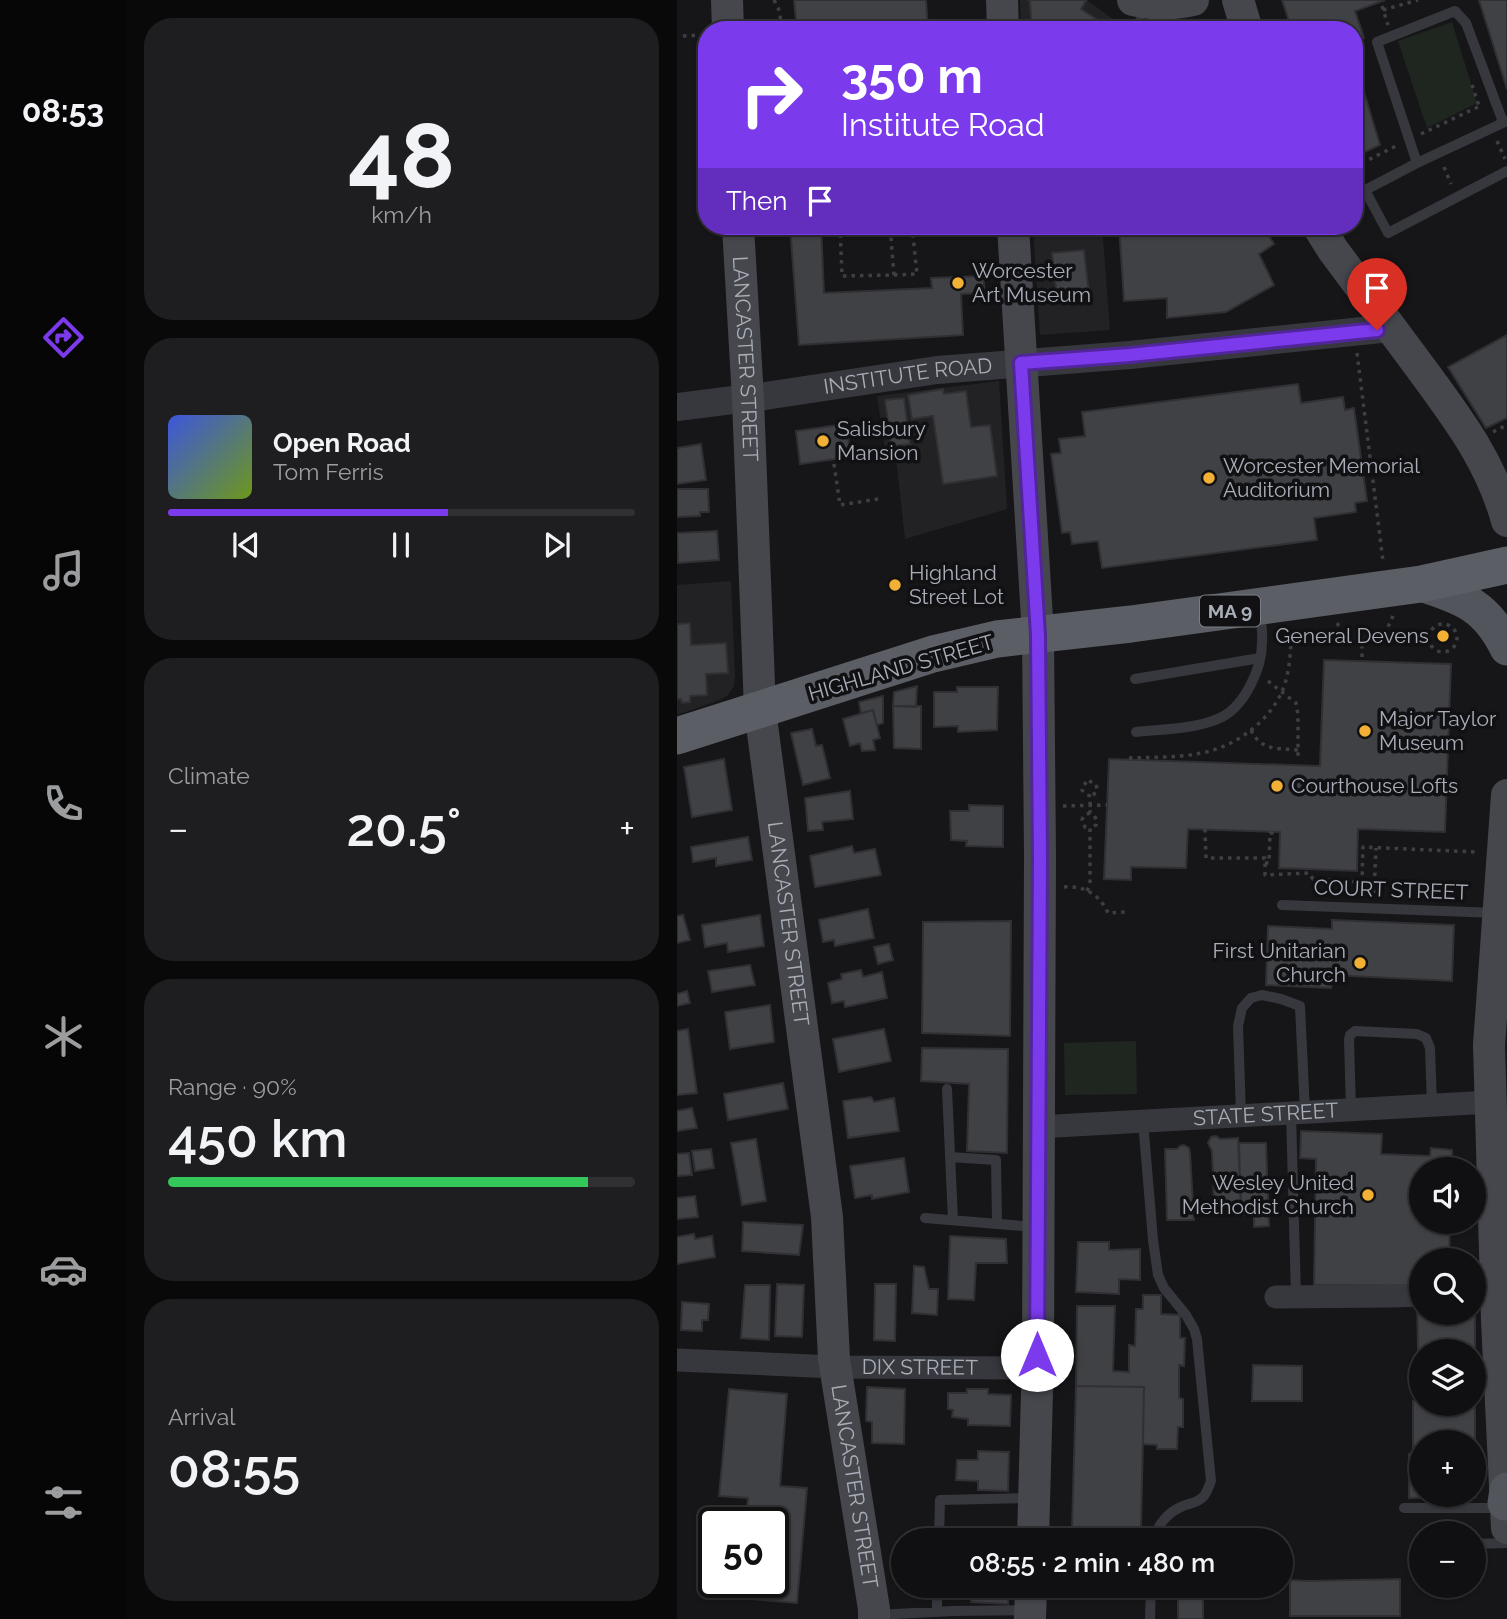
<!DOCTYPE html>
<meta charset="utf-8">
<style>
:root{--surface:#101012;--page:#1e1e20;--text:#f1f3f6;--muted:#9c9d9f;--line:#303032;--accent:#7c3aed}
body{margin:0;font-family:Raleway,sans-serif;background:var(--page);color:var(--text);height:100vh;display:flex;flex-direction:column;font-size:26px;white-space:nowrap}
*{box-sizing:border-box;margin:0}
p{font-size:23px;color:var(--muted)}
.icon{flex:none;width:38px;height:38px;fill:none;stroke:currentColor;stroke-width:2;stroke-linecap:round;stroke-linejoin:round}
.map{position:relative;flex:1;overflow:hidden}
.sheet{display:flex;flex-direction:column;gap:18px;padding:18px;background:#09090a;width:551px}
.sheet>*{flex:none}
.guide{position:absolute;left:21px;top:21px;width:665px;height:214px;border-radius:28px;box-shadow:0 2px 5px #0004,0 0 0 2px var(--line);background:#7c3aed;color:#fff;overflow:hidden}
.controls{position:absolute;left:732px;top:1157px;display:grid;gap:14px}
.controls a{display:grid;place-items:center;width:77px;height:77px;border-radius:50%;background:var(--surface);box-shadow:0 2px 5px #0004,0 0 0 2px var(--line);font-size:35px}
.speed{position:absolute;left:21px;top:1507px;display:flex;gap:14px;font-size:35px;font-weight:700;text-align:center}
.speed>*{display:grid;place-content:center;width:91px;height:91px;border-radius:50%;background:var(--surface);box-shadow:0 2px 5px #0004,0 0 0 2px var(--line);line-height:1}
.speed .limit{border:4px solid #111;border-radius:10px;background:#fff;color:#111}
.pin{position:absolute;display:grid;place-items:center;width:60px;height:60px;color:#fff;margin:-72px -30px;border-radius:50% 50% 50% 0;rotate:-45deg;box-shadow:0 0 7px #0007}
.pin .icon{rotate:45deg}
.me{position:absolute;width:77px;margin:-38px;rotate:0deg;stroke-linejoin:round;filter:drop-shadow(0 0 5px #0008)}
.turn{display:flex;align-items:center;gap:24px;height:147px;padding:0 28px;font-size:32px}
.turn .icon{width:91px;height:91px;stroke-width:2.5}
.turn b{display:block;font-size:49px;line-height:60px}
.then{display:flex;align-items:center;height:66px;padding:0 28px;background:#0003;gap:14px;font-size:26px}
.big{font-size:52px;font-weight:600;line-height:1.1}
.sheet .card{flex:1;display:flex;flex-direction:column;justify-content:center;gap:10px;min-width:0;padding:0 24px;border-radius:28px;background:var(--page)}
.sheet .dial{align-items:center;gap:0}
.dial b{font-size:91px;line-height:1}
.song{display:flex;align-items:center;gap:21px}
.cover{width:84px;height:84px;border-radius:10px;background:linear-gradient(135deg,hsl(230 70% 55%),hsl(80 70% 35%))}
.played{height:7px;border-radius:4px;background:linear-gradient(90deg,var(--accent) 60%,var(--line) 60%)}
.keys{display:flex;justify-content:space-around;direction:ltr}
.heat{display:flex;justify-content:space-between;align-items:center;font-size:38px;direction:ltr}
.charge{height:10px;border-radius:5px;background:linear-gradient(90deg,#34c759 90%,var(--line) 0)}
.trip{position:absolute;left:214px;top:1528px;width:402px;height:70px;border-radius:35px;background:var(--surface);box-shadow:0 2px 5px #0004,0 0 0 2px var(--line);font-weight:600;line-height:70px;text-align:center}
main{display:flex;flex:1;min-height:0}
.dock{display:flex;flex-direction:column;width:126px;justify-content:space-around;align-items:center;background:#060607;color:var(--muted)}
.dock .icon{width:49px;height:49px}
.dock .selected{color:var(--accent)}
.dock b{font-size:32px;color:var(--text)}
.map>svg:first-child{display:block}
.built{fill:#222225}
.green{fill:#1e261f}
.building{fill:#404145;stroke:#303034;stroke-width:2}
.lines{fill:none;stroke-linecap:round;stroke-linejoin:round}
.path{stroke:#3d3f44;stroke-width:3.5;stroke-dasharray:3.5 5;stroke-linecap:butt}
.service{stroke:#37383d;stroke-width:10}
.minor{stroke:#37383d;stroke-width:23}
.tertiary{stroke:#37383d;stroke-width:28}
.secondary{stroke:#45474d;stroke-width:32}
.primary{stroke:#53555c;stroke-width:35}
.trunk{stroke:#5b5e65;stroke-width:37}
.route-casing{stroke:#51269a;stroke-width:18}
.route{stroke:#7c3aed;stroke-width:12}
.poi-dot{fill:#f2b134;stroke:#111113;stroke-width:2.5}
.labels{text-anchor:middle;stroke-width:7;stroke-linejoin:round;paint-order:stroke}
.shield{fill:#111113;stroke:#7b7e86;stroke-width:2}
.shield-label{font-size:19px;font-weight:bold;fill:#a8adb8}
.poi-label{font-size:21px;fill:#a8adb8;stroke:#111113;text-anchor:start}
.street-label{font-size:21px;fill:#a8adb8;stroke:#111113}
</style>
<main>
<nav class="dock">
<b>08:53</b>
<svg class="icon selected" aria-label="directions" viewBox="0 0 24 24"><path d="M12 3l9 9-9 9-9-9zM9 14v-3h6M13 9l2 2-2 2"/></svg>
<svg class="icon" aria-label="music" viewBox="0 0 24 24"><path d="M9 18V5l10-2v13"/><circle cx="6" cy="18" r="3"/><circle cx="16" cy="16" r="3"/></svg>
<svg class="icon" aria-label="phone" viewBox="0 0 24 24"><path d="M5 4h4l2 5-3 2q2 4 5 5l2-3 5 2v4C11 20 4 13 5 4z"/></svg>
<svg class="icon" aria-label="climate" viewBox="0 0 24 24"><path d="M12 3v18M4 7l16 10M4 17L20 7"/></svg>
<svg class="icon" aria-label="car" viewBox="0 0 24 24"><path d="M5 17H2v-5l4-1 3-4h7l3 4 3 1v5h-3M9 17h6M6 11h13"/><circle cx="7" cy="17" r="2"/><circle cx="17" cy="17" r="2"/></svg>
<svg class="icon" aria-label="filters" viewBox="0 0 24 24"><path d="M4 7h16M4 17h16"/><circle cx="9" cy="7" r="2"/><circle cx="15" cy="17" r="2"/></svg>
</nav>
<section class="sheet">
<div class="card dial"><b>48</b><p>km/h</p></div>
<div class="card">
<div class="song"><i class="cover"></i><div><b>Open Road</b><p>Tom Ferris</p></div></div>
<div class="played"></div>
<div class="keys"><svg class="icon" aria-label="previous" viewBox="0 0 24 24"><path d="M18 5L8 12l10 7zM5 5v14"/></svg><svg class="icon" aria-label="pause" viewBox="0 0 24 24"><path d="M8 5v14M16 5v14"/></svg><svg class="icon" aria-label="next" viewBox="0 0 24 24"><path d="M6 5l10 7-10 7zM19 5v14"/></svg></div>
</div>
<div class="card"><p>Climate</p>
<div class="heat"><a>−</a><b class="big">20.5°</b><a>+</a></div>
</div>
<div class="card"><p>Range · 90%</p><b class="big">450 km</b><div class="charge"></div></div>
<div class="card"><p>Arrival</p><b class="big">08:55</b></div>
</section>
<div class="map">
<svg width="830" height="1619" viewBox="0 0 830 1619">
<rect width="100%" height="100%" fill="#161618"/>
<path class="built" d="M 343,0 L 410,0 L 451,30 L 344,30 Z
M 356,226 L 425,226 L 433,330 L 363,335 Z
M 322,381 L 330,509 L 228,539 L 218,449 L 208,449 L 200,396 Z
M 54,581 L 58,675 L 57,686 L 51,695 L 43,700 L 0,715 L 0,585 Z"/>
<path class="green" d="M 775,22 L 800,103 L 750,128 L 721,41 Z
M 459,1041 L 460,1094 L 388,1095 L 387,1043 Z"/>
<path class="building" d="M 117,0 L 249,0 L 251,30 L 120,30 Z
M 351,0 L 407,0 L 409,1 L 404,9 L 424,22 L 432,20 L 438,22 L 444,30 L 351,30 L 350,20 L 354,20 L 353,2 Z
M 605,0 L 708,0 L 678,11 L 687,38 L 677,42 L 677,30 L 615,30 Z
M 802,0 L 830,0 L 830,89 Z
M 677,59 L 703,145 L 677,157 Z
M 113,226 L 144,226 L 147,293 L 255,288 L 254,278 L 306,276 L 308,293 L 284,294 L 286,335 L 122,345 Z
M 442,226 L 586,226 L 597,244 L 582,254 L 597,285 L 549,312 L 490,318 L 490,298 L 447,301 Z
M 407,250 L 412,294 L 380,298 L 375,253 Z
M 830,335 L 830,418 L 809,428 L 771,367 Z
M 621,384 L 624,403 L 666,397 L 668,410 L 677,408 L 690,501 L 678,503 L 679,512 L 637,518 L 640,540 L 425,568 L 421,541 L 395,544 L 393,532 L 385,533 L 374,454 L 384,453 L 382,439 L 408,436 L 405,412 Z
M 266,389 L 267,394 L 289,391 L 294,427 L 313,425 L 320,476 L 266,484 L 256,416 L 235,419 L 231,395 Z
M 227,398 L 233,444 L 214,446 L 208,400 Z
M 169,424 L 174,457 L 123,464 L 119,431 Z
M 24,444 L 29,480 L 0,484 L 0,448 Z
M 0,489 L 31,489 L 32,512 L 23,512 L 23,516 L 0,517 Z
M 40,531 L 42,560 L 1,563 L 0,533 Z
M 13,623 L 14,645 L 49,643 L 51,673 L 29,674 L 30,695 L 13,696 L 13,702 L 5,703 L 4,699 L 0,699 L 0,624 Z
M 647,660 L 774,664 L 768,832 L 681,829 L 680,871 L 602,868 L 603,832 L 511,829 L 509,868 L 454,867 L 454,880 L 427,879 L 432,759 L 643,766 Z
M 240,686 L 239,707 L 216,706 L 217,692 Z
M 280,687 L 321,687 L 320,730 L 281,732 L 281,726 L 257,727 L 257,692 L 280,692 Z
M 206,696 L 206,723 L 200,725 L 196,710 L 184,713 L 182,702 Z
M 216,706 L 244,706 L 244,749 L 217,748 Z
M 196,710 L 203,738 L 196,740 L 198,750 L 185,751 L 183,743 L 173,746 L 166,719 Z
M 135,729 L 139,746 L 145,745 L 153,778 L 126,785 L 114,733 Z
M 47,759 L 55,810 L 15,817 L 7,767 Z
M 173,791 L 176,819 L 145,822 L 146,830 L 131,831 L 128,798 Z
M 292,805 L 326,806 L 326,847 L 289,846 L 290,841 L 274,840 L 273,811 L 292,811 Z
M 71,837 L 75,860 L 39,866 L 39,858 L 16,862 L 14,847 Z
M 175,846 L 177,853 L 198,849 L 204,875 L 138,887 L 133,856 Z
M 191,909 L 197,938 L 158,946 L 157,940 L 146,942 L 142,920 Z
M 6,915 L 13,940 L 0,943 L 0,916 Z
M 83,915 L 87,946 L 51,952 L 50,943 L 28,947 L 25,925 Z
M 655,920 L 777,925 L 775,981 L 655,975 L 654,988 L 589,985 L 591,926 L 655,929 Z
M 334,921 L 333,1036 L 245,1033 L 246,922 Z
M 212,944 L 216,960 L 201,964 L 197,947 Z
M 73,965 L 78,985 L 35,992 L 31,971 Z
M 184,970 L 186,977 L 205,972 L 210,998 L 168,1007 L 167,1001 L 155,1003 L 151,983 L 165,979 L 164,974 Z
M 10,991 L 13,1003 L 0,1006 L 0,994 Z
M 93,1005 L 97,1042 L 53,1049 L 48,1012 Z
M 11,1029 L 20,1093 L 0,1095 L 0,1031 Z
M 207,1029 L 214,1061 L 162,1072 L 156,1039 Z
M 245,1048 L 331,1049 L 330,1153 L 290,1151 L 292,1084 L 244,1081 Z
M 106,1083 L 111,1109 L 51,1120 L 47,1094 Z
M 194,1097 L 197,1102 L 217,1098 L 222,1131 L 171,1138 L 166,1101 Z
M 15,1108 L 20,1128 L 0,1131 L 0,1111 Z
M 624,1131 L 705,1134 L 704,1154 L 753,1156 L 754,1148 L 775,1150 L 775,1160 L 778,1160 L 779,1169 L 744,1169 L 744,1222 L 784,1222 L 784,1223 L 773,1222 L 772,1260 L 744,1260 L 744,1286 L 637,1285 L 639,1159 L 623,1158 Z
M 539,1136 L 543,1139 L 561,1138 L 564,1203 L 537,1203 L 535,1151 L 531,1143 L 534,1137 Z
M 79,1139 L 89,1201 L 65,1205 L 54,1143 Z
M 562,1143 L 589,1143 L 592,1226 L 577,1227 L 577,1215 L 564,1215 Z
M 507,1145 L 512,1148 L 513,1153 L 517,1220 L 490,1220 L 488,1149 L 500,1149 L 503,1146 Z
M 34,1149 L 37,1168 L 18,1171 L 15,1151 Z
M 12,1153 L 15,1175 L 0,1176 L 0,1154 Z
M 227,1158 L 232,1192 L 195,1199 L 195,1195 L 178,1198 L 173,1166 Z
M 18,1196 L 21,1217 L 0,1219 L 0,1198 Z
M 66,1222 L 126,1225 L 122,1255 L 65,1251 Z
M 17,1234 L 18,1239 L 35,1236 L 38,1257 L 0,1264 L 0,1237 Z
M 273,1236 L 329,1239 L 330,1263 L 299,1263 L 297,1300 L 271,1299 Z
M 401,1242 L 432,1242 L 432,1250 L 463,1249 L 463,1280 L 442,1279 L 442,1294 L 399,1292 Z
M 237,1266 L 247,1267 L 252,1289 L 261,1289 L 260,1315 L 235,1313 Z
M 100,1284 L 127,1285 L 125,1337 L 98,1336 Z
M 198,1284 L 219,1284 L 218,1341 L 197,1340 Z
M 68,1285 L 93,1285 L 92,1340 L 64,1338 Z
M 466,1295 L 484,1295 L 484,1314 L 503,1315 L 503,1338 L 508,1338 L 507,1366 L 502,1365 L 502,1398 L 506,1399 L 506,1427 L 501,1427 L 500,1449 L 480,1449 L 480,1445 L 466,1444 L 467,1387 L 399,1386 L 400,1306 L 438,1306 L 436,1371 L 452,1372 L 452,1345 L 458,1346 L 459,1309 L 466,1309 Z
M 796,1298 L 798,1298 L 798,1350 L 741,1350 L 740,1299 L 744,1299 L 744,1312 L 796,1312 Z
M 5,1302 L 32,1304 L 31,1320 L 25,1320 L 25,1331 L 4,1330 Z
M 576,1365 L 625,1366 L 625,1401 L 575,1401 Z
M 399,1386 L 467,1387 L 464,1529 L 395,1529 Z
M 190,1387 L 228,1389 L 227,1444 L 195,1443 L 195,1422 L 189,1421 Z
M 52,1389 L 110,1394 L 103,1486 L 130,1488 L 120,1603 L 63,1598 L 64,1582 L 96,1582 L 96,1522 L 69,1522 L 71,1498 L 42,1496 Z
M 290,1389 L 311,1389 L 311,1394 L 334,1395 L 333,1426 L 291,1425 L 291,1419 L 275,1417 L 276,1410 L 271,1409 L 271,1393 L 290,1393 Z
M 796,1400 L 798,1400 L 798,1453 L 796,1453 L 796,1442 L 744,1442 L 744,1453 L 736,1453 L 736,1401 L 744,1401 L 744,1404 L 796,1404 Z
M 301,1451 L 332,1452 L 331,1491 L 301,1490 L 301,1481 L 279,1480 L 280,1460 L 301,1460 Z
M 736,1453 L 744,1453 L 744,1494 L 796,1494 L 796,1453 L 798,1453 L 799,1497 L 732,1498 L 732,1454 Z
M 723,1579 L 723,1616 L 613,1616 L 613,1580 L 632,1581 Z
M 273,1586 L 332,1586 L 331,1604 L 294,1602 L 295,1591 L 272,1590 Z
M 526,1587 L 526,1619 L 501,1619 L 501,1588 Z"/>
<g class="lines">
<path class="path" d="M 97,0 L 103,12 L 104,30
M 705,6 L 711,25
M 706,10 L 741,0
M 6,36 L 27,35
M 795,85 L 802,106
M 744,134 L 803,106
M 820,141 L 828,159
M 677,167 L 721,145
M 767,167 L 774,184
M 22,210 L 30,210
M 163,226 L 165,276 L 217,275 L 213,226
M 217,275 L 240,274 L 235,226
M 680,353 L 706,561
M 816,432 L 830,425
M 157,464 L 163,505 L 201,499
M 660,623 C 663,628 667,633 673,636 C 677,637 680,637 685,637 C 701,637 712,631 716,615
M752 638a14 14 0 1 1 28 0a14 14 0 1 1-28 0Z
M 685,657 L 685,637
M 591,681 L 619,703 L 621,715 L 621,758
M 574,730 C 584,751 600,748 621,750
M 452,758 C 479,757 507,758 533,751 C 563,743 594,719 606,689 C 613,671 614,650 614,630
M 412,781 L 419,784 L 420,789 L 419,793 L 413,796
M 386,806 L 430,805
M 413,813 L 407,815 L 405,820 L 408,827 L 413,828
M 528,829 L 529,858 L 588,858 L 588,875 L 632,873 L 636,879 L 685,882 L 686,847 L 800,852
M 588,863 L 592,863 L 593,833 L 597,833
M 387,887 C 407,885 423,895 431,913 L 449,912
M 410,891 L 413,884 L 413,828 L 419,825 L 420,821 L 417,815 L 413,813 L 413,796 L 408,794 L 405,790 L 406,785 L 412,781 L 412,779
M 697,893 L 699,848"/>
<path class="service" d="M 463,21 L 469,30
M 740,163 L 700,42 L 778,11 L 789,23 L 826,122
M 688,190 L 711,233 L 830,171
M 677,196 L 740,163 L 830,121
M 458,679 L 583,658
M 459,732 C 486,729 521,729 545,717 C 568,705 585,668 585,643 C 586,633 584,621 583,611
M 605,905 L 819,913
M 270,1089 L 276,1220
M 674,1109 L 672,1040 L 673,1035 L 678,1031 L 740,1034 L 749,1038 L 753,1048 L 755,1105
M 614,1113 L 619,1297
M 564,1115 L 561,1026 L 565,1008 L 574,998 L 585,995 L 604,999 L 623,1006 L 628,1112
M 466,1121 L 476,1240 L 481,1275 L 487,1288 L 509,1315 L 517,1329 L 520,1339 L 534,1481 C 532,1486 530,1492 527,1496 C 521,1503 513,1503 506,1506 C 491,1512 480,1525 477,1540
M 273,1157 L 319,1160 L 320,1224
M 248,1218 L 358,1227
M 727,1508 L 826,1508
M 262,1540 L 263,1500 L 353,1498
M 796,1544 L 830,1543
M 260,1612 L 260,1586
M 199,1615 L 276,1611 L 351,1610
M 473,1619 L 474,1586"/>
<g class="minor">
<path id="s1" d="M 361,1127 L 814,1102"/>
<path d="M 796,1291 L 819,1289"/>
<path d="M 599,1297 L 716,1296 L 744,1295"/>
<path id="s2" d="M 0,1360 L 158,1367 L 360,1368"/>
</g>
<path class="tertiary" id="s3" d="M 0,407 L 88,396 L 260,370 L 453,355 L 714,328"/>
<g class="secondary">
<path d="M 50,0 L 51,30"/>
<path d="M 325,0 L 326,30"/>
<path d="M 456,0 C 476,5 495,5 516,0"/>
<path d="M 561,0 L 570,30"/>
<path id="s4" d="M 61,226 L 71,399 L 83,710 L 150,1217 L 157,1359 L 197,1609 L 197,1619"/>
<path d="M 336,226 L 361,635 L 363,857 L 361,1355 L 356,1540"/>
<path d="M 641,226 L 656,250 C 685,289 714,328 743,367 C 779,416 814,461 830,521"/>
<path d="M 830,795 L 812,1045 L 820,1320 L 830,1528"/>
<path d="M 353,1619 L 354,1586"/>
</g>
<path class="primary" d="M 744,584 C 785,597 810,606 830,648
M 828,1503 L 830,1490"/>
<path class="trunk" d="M 0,736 L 256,654 L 320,639 L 454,624 L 744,584 L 830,565"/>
</g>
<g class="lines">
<defs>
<path id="route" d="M 360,1355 L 363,858 L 361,635 L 344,363 L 453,355 L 700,330"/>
</defs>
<use href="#route" class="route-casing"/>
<use href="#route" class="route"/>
</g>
<g class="poi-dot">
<circle cx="281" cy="283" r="7"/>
<circle cx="146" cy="441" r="7"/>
<circle cx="532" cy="478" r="7"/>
<circle cx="218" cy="585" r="7"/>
<circle cx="766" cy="636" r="7"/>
<circle cx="688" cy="731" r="7"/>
<circle cx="600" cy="786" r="7"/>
<circle cx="683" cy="963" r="7"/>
<circle cx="691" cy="1195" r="7"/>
</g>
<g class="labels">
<rect class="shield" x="523" y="595.5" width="60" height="31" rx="5"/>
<g class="shield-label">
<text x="553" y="618">MA 9</text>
</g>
<g class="poi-label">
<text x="295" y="278">Worcester<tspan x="295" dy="24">Art Museum</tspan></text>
<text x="160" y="436">Salisbury<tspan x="160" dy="24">Mansion</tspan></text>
<text x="546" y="473">Worcester Memorial<tspan x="546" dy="24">Auditorium</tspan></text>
<text x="232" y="580">Highland<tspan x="232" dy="24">Street Lot</tspan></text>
<text x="752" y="643" text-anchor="end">General Devens</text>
<text x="702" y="726">Major Taylor<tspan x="702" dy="24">Museum</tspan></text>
<text x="614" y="793">Courthouse Lofts</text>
<text x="669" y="958" text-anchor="end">First Unitarian<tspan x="669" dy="24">Church</tspan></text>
<text x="677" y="1190" text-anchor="end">Wesley United<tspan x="677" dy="24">Methodist Church</tspan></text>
</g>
<g class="street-label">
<text dy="7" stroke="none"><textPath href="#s4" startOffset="133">LANCASTER STREET</textPath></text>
<text dy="7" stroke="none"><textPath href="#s3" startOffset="233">INSTITUTE ROAD</textPath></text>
<text transform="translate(224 668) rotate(-16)" y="7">HIGHLAND STREET</text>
<text transform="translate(714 890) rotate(2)" y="7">COURT STREET</text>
<text dy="7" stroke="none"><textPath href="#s4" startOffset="700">LANCASTER STREET</textPath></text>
<text dy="7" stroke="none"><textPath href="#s1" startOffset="228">STATE STREET</textPath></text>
<text dy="7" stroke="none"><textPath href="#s2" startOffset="243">DIX STREET</textPath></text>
<text dy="7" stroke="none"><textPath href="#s4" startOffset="1267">LANCASTER STREET</textPath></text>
</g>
</g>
</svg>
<div class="controls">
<a><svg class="icon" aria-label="sound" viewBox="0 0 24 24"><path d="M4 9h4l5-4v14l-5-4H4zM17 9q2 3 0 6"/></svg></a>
<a><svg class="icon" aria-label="search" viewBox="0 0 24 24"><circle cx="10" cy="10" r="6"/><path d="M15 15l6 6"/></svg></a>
<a><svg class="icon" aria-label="layers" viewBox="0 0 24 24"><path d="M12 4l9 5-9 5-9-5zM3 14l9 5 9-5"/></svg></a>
<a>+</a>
<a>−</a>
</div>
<div class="speed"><div class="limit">50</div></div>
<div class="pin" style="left:700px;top:330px;background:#d93025"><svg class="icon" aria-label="arrive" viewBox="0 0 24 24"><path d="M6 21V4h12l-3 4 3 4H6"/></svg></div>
<svg class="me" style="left:360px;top:1355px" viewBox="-20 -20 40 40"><circle r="19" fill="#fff"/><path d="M0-13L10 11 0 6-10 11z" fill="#7c3aed"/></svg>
<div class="trip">08:55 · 2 min · 480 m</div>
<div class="guide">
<div class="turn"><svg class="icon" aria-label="right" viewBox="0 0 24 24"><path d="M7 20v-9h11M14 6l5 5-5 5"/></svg><div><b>350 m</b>Institute Road</div></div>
<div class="then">Then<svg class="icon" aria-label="arrive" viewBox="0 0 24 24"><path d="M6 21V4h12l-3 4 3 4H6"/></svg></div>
</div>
</div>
</main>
